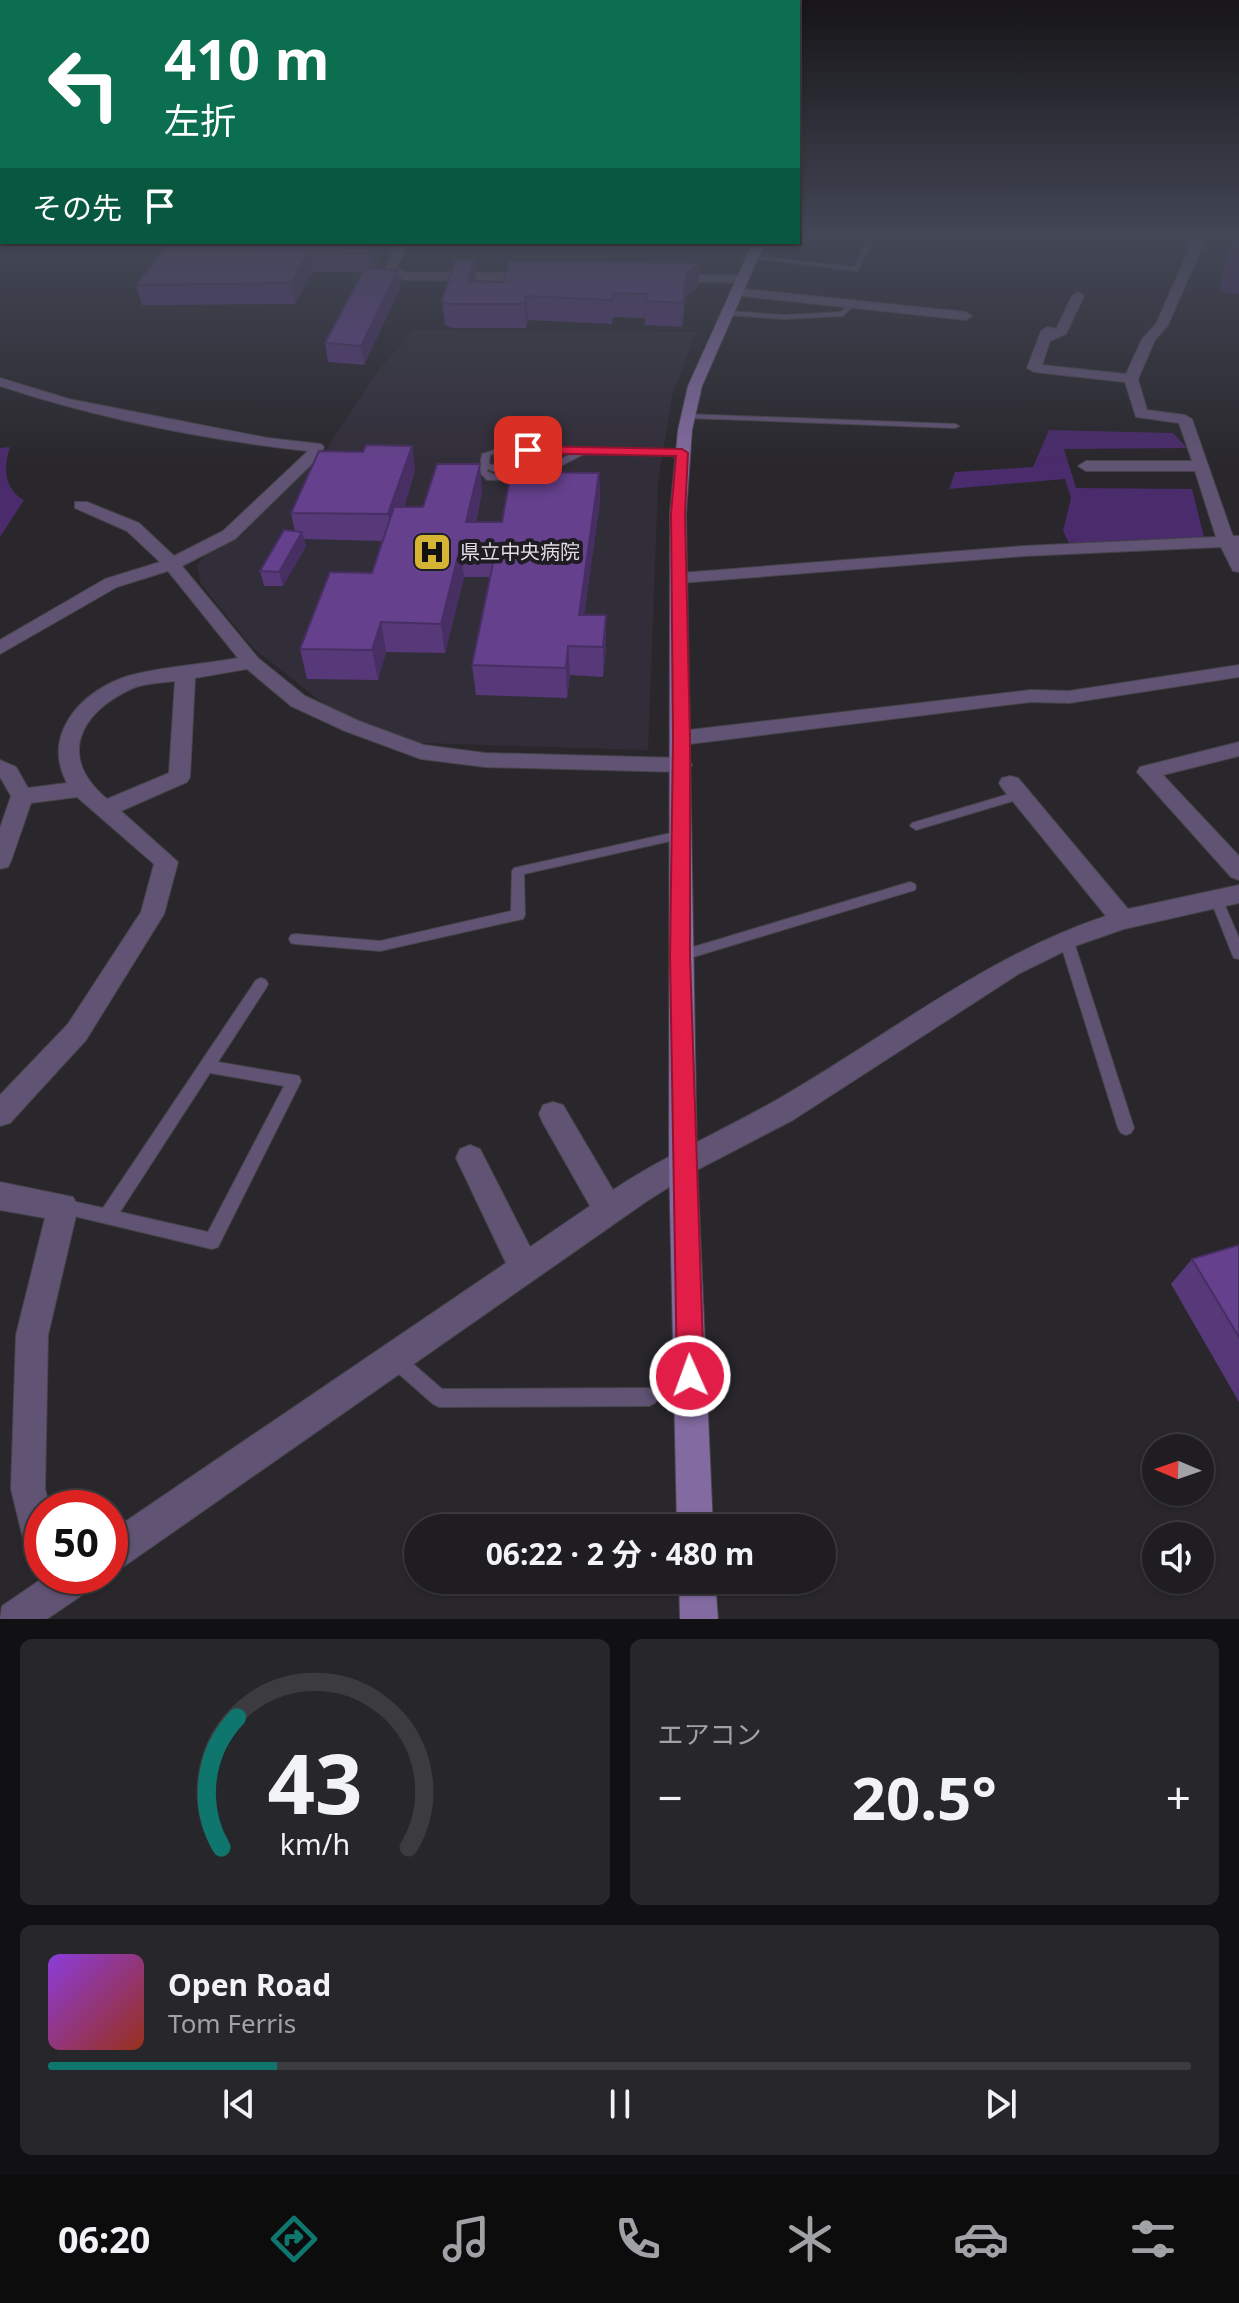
<!DOCTYPE html>
<html lang="ja">
<meta charset="utf-8">
<style>
:root{--surface:#1f1d21;--page:#27262a;--text:#f1f3f6;--muted:#a1a2a5;--line:#3c3b3f;--accent:#0f766e}
body{margin:0;font-family:"Noto Sans","Noto Sans JP",sans-serif;background:var(--page);color:var(--text);height:100vh;display:flex;flex-direction:column;font-size:30px;white-space:nowrap}
*{box-sizing:border-box;margin:0}
p{font-size:26px;color:var(--muted)}
.icon{flex:none;width:44px;height:44px;fill:none;stroke:currentColor;stroke-width:2;stroke-linecap:round;stroke-linejoin:round}
.map{position:relative;height:1619px;overflow:hidden}
.side{display:flex;flex-direction:column;gap:20px;padding:20px;background:#111012;flex:1}
.side>*{flex:none}
.banner{position:absolute;left:0px;top:0px;width:800px;height:244px;box-shadow:0 2px 6px #0004,0 0 0 2px var(--line);background:#0b6e4f;color:#fff;overflow:hidden}
.needle{width:52px;rotate:272deg}
.fabs{position:absolute;left:1142px;top:1434px;display:grid;gap:16px}
.fabs a{display:grid;place-items:center;width:72px;height:72px;border-radius:50%;background:var(--surface);box-shadow:0 2px 6px #0004,0 0 0 2px var(--line);font-size:40px}
.speed{position:absolute;left:24px;top:1490px;display:flex;gap:16px;font-size:40px;font-weight:700;text-align:center}
.speed>*{display:grid;place-content:center;width:104px;height:104px;border-radius:50%;background:var(--surface);box-shadow:0 2px 6px #0004,0 0 0 2px var(--line);line-height:1}
.speed .limit{border:12px solid #d22;background:#fff;color:#111}
.pin{position:absolute;display:grid;place-items:center;width:68px;height:68px;color:#fff;margin:-34px;border-radius:16px;box-shadow:0 4px 12px #0006}
.me{position:absolute;width:88px;margin:-44px;rotate:358deg;stroke-linejoin:round;filter:drop-shadow(0 0 6px #0008)}
.turn{display:flex;align-items:center;gap:28px;height:168px;padding:0 32px;font-size:36px}
.turn .icon{width:104px;height:104px;stroke-width:2.5}
.turn b{display:block;font-size:56px;line-height:68px}
.then{display:flex;align-items:center;height:76px;padding:0 32px;background:#0003;gap:16px;font-size:30px}
.big{font-size:60px;font-weight:700;line-height:1.1}
.side .tile{flex:1;display:flex;flex-direction:column;justify-content:center;gap:12px;min-width:0;padding:0 28px;border-radius:12px;background:var(--page)}
.side .dial{align-items:center;gap:0}
.dial svg{height:208px;overflow:visible;fill:none;stroke:var(--line);stroke-width:7;stroke-linecap:round;text-anchor:middle}
.dial text{fill:var(--text);stroke:none}
.song{display:flex;align-items:center;gap:24px}
.cover{width:96px;height:96px;border-radius:12px;background:linear-gradient(135deg,hsl(270 70% 55%),hsl(10 70% 35%))}
.played{height:8px;border-radius:4px;background:linear-gradient(90deg,var(--accent) 20%,var(--line) 20%)}
.keys{display:flex;justify-content:space-around;direction:ltr}
.heat{display:flex;justify-content:space-between;align-items:center;font-size:44px;direction:ltr}
.side .tiles{flex:1;display:grid;gap:20px;grid-template-columns:1fr 1fr}
.tile:last-child{grid-column:span 2}
.trip{position:absolute;left:404px;top:1514px;width:432px;height:80px;border-radius:40px;background:var(--surface);box-shadow:0 2px 6px #0004,0 0 0 2px var(--line);font-weight:700;line-height:80px;text-align:center}
.tabs{display:flex;height:128px;justify-content:space-around;align-items:center;background:#0c0c0d;color:var(--muted)}
.tabs .icon{width:56px;height:56px}
.tabs .active{color:var(--accent)}
.tabs b{font-size:36px;color:var(--text)}
.map>svg:first-child{display:block}
.built{fill:#322e39}
.green{fill:#4a2b6b}
.lines{fill:none;stroke-linecap:round;stroke-linejoin:round}
.service-casing{stroke:#464449;stroke-width:2}
.minor-casing{stroke:#464449;stroke-width:2}
.secondary-casing{stroke:#464449;stroke-width:2}
.service{fill:#615374;fill-rule:evenodd}
.minor{fill:#615374;fill-rule:evenodd}
.secondary{fill:#826ba0;fill-rule:evenodd}
.wall{fill:#573879}
.shaded-wall{fill:#472e63}
.building{fill:#65418d;stroke:#472e63;stroke-width:2}
.route{fill:#e11d48;stroke:#92132f;stroke-width:2}
.labels{text-anchor:middle;stroke-width:8;stroke-linejoin:round;paint-order:stroke}
.far-poi-label{font-size:20px;fill:#dfdde1;stroke:#1f1d23;text-anchor:start}
</style>
<div class="map">
<svg width="1239" height="1619" viewBox="0 0 1239 1619">
<rect width="100%" height="100%" fill="#29272c"/>
<path class="built" d="M 414,330 L 696,332 L 672,396 L 658,482 L 648,750 L 421,743 L 332,710 L 253,648 L 201,584 L 197,566 L 220,537 L 321,457 L 380,368 Z"/>
<path class="green" d="M 1231,238 L 1239,238 L 1239,294 L 1219,292 Z
M 1049,430 L 1173,433 L 1187,448 L 1064,449 L 1076,488 L 1192,489 L 1204,537 L 1071,547 L 1063,531 L 1071,498 L 1065,479 L 949,489 L 955,472 L 1033,467 Z
M 10,447 C 3,468 4,489 24,500 L 0,537 L 0,448 Z"/>
<g class="lines">
<defs>
<path id="service" d="M 865,245 L 870,246 L 859,269 L 856,271 L 750,258 L 753,256 L 854,267 Z
M 852,301 L 857,302 L 843,316 L 785,319 L 726,315 L 723,313 L 726,311 L 785,315 L 841,312 Z
M 685,414 L 955,424 L 959,426 L 955,428 L 688,418 L 685,418 Z
M 500,448 L 682,451 L 686,453 L 682,455 L 584,454 L 531,481 L 487,480 L 479,472 L 482,454 ZM 500,452 L 571,454 L 547,466 L 494,465 L 489,464 L 490,455 ZM 488,469 L 493,471 L 538,471 C 524,478 501,480 487,471 Z
M 1019,791 L 1025,795 L 1023,798 L 916,830 L 910,826 L 912,823 Z
M 680,831 L 684,832 L 686,835 L 684,838 L 524,874 L 525,915 L 523,919 L 518,920 L 380,951 L 296,944 L 291,943 L 289,939 L 291,935 L 296,934 L 380,941 L 511,911 L 512,871 L 514,868 Z
M 910,882 L 915,884 L 916,887 L 915,890 L 680,961 L 675,960 L 673,956 L 675,952 L 680,951 Z
M 1217,896 L 1222,898 L 1223,901 L 1239,938 L 1239,959 L 1234,958 L 1232,954 L 1211,901 L 1212,898 Z
M 1066,934 L 1071,935 L 1073,939 L 1134,1128 L 1131,1133 L 1126,1135 L 1121,1133 L 1118,1128 L 1059,939 L 1061,935 Z
M 261,978 L 266,980 L 268,984 L 266,988 L 218,1062 L 294,1075 L 299,1076 L 301,1081 L 218,1247 L 212,1249 L 57,1212 L 55,1207 L 57,1202 L 63,1199 L 103,1208 L 256,980 ZM 210,1073 L 284,1086 L 208,1232 L 120,1212 Z
M 397,1352 L 403,1355 L 442,1389 L 649,1388 L 655,1391 L 658,1397 L 655,1403 L 649,1406 L 439,1407 L 433,1404 L 391,1367 L 388,1361 L 391,1355 Z"/>
<path id="minor" d="M 1194,238 L 1206,238 L 1168,325 L 1155,340 L 1138,379 L 1147,410 L 1185,415 L 1192,419 L 1231,531 L 1233,536 L 1239,536 L 1239,572 L 1233,571 L 1221,547 L 1024,556 L 680,583 L 671,578 L 680,573 L 1024,546 L 1216,537 L 1195,471 L 1086,471 L 1078,466 L 1086,461 L 1192,461 L 1179,423 L 1136,417 L 1125,382 L 1034,372 L 1027,368 L 1041,331 L 1047,327 L 1056,329 L 1072,296 L 1078,292 L 1084,296 L 1066,334 L 1050,341 L 1042,365 L 1126,374 L 1142,339 L 1156,324 Z
M 396,242 L 408,242 L 397,268 L 406,272 L 533,273 L 539,277 L 533,281 L 404,280 L 385,269 Z
M 672,274 L 743,275 L 749,279 L 743,283 L 668,281 L 666,278 Z
M 736,288 L 966,312 L 972,316 L 966,320 L 732,295 L 732,289 Z
M 0,378 L 69,399 L 268,438 L 321,444 L 324,447 L 320,456 L 235,539 L 182,566 L 258,658 L 305,696 L 359,721 L 424,745 L 485,753 L 681,758 L 688,760 L 692,765 L 688,770 L 681,772 L 485,767 L 421,759 L 345,731 L 291,706 L 247,669 L 195,678 L 190,777 L 187,782 L 121,811 L 178,862 L 164,914 L 86,1040 L 10,1123 L 0,1126 L 0,1095 L 68,1024 L 141,912 L 154,864 L 77,797 L 31,803 L 11,861 L 8,867 L 0,869 L 0,828 L 11,796 L 0,777 L 0,760 L 16,767 L 28,788 L 67,783 C 42,736 78,695 122,678 C 149,668 207,664 238,658 L 168,571 L 117,587 L 0,654 L 0,640 L 105,579 L 160,562 L 127,531 L 75,508 L 75,502 L 87,502 L 139,523 L 174,556 L 223,531 L 308,451 C 206,440 97,418 0,386 ZM 175,681 L 169,773 L 107,799 C 58,758 78,714 131,689 C 144,683 161,683 175,681 Z
M 1239,665 L 1239,677 L 1069,703 L 1031,702 L 681,745 L 671,738 L 681,731 L 1031,690 L 1069,691 Z
M 1239,742 L 1239,756 L 1163,775 L 1239,856 L 1239,880 L 1231,877 L 1137,772 L 1140,767 Z
M 1010,776 L 1018,778 L 1128,909 L 1239,885 L 1239,903 L 1124,929 L 1075,946 L 1020,973 L 793,1120 L 693,1172 L 647,1201 L 123,1567 L 110,1572 L 110,1532 L 506,1263 L 456,1158 L 460,1149 L 470,1145 L 480,1149 L 530,1247 L 590,1206 L 543,1123 L 539,1114 L 543,1105 L 553,1102 L 563,1105 L 613,1190 C 664,1156 720,1132 773,1102 C 884,1039 983,957 1106,916 L 1002,788 L 999,783 L 1002,778 Z
M 0,1182 L 73,1197 L 78,1207 L 48,1335 L 45,1489 L 50,1508 L 42,1508 L 42,1568 L 29,1563 L 11,1489 L 16,1335 L 45,1218 L 0,1210 Z
M 46,1576 L 96,1576 L 91,1589 L 47,1619 L 0,1619 L 2,1606 Z"/>
<path id="secondary" d="M 753,242 L 765,242 L 702,386 L 692,430 L 686,514 L 697,1163 L 713,1528 L 677,1528 L 669,1163 L 670,514 L 678,430 L 688,386 Z
M 679,1580 L 715,1580 L 718,1619 L 680,1619 Z"/>
</defs>
<use href="#service" class="service-casing"/>
<use href="#minor" class="minor-casing"/>
<use href="#secondary" class="secondary-casing"/>
<use href="#service" class="service"/>
<use href="#minor" class="minor"/>
<use href="#secondary" class="secondary"/>
</g>
<path class="wall" d="M 169,242 L 382,251 L 374,269 L 398,270 L 400,288 L 364,365 L 328,362 L 325,343 L 363,272 L 313,272 L 295,304 L 142,305 L 136,285 Z
M 474,261 L 476,281 L 504,282 L 700,263 L 698,286 L 686,296 L 682,327 L 645,325 L 645,318 L 613,317 L 612,324 L 528,320 L 526,328 L 453,328 L 445,325 L 442,301 Z
M 412,446 L 415,471 L 404,507 L 423,507 L 482,492 L 476,522 L 502,522 L 599,473 L 600,501 L 584,615 L 606,645 L 603,677 L 570,675 L 567,698 L 476,695 L 472,665 L 490,577 L 464,577 L 445,653 L 386,652 L 378,680 L 307,679 L 300,649 L 372,573 L 382,541 L 304,539 L 306,546 L 283,586 L 264,586 L 260,571 L 295,531 L 291,513 L 363,452 Z
M 1239,1245 L 1239,1402 L 1171,1284 L 1192,1259 Z"/>
<path class="shaded-wall" d="M 375,242 L 380,242 L 382,251 L 373,272 L 370,253 Z
M 309,252 L 313,272 L 295,304 L 291,283 Z
M 474,261 L 476,284 L 470,305 L 468,281 Z
M 700,263 L 698,286 L 686,296 L 682,327 L 683,303 L 687,273 Z
M 398,270 L 400,288 L 364,365 L 361,346 Z
M 526,296 L 528,320 L 526,328 L 525,304 Z
M 412,446 L 415,471 L 393,541 L 388,514 Z
M 480,464 L 482,492 L 469,550 L 466,522 Z
M 599,473 L 600,501 L 580,644 L 579,615 Z
M 302,532 L 306,546 L 283,586 L 279,572 Z
M 460,548 L 464,577 L 445,653 L 441,624 Z
M 606,615 L 606,645 L 603,677 L 603,647 Z
M 381,622 L 386,652 L 378,680 L 372,650 Z
M 568,646 L 570,675 L 567,698 L 566,668 Z"/>
<path class="building" d="M 169,242 L 375,242 L 370,253 L 309,252 L 291,283 L 136,285 Z
M 455,260 L 474,261 L 468,281 L 504,282 L 509,261 L 700,263 L 687,273 L 683,303 L 646,301 L 647,294 L 613,293 L 612,300 L 526,296 L 525,304 L 450,304 L 442,301 Z
M 365,268 L 398,270 L 361,346 L 325,343 Z
M 366,445 L 412,446 L 388,514 L 291,513 L 319,451 L 363,452 Z
M 437,464 L 480,464 L 466,522 L 502,522 L 511,472 L 599,473 L 579,615 L 606,615 L 603,647 L 568,646 L 566,668 L 472,665 L 496,549 L 460,548 L 441,624 L 381,622 L 372,650 L 300,649 L 330,572 L 372,573 L 394,507 L 423,507 Z
M 284,530 L 302,532 L 279,572 L 260,571 Z
M 1239,1245 L 1239,1337 L 1192,1259 Z"/>
<linearGradient id="sky" x2="0" y2="1"><stop stop-color="#171518"/><stop offset="0.51" stop-color="#434756"/><stop offset="1" stop-color="#434756" stop-opacity="0"/></linearGradient>
<rect width="1239" height="465" fill="url(#sky)"/>
<path class="route" d="M 528,446 L 682,449 L 688,453 L 685,514 L 690,738 L 690,956 L 704,1376 L 700,1385 L 690,1389 L 681,1385 L 677,1376 L 670,956 L 673,738 L 671,514 L 676,456 L 523,453 L 523,447 Z"/>
<defs>
<symbol id="hospital-square" viewBox="-11 -11 22 22"><rect x="-9" y="-9" width="18" height="18" rx="4" fill="#d6b534" stroke="#1f1d23"/><path d="M-5-5h3v3.5h4V-5h3V5h-3V1.5h-4V5h-3Z" fill="#111"/></symbol>
</defs>
<g fill-rule="evenodd">
<use href="#hospital-square" x="410" y="530" width="44" height="44"/>
</g>
<g class="labels">
<g class="far-poi-label">
<text x="460" y="559">県立中央病院</text>
</g>
</g>
</svg>
<div class="fabs">
<a><svg class="needle" viewBox="-14 -14 28 28"><path d="M0-13l5 13h-10z" fill="#e53935"/><path d="M0 13l5-13h-10z" fill="#a1a2a5"/></svg></a>
<a><svg class="icon" aria-label="sound" viewBox="0 0 24 24"><path d="M4 9h4l5-4v14l-5-4H4zM17 9q2 3 0 6"/></svg></a>
</div>
<div class="speed"><div class="limit">50</div></div>
<div class="pin" style="left:528px;top:450px;background:#d93025"><svg class="icon" aria-label="arrive" viewBox="0 0 24 24"><path d="M6 21V4h12l-3 4 3 4H6"/></svg></div>
<svg class="me" style="left:690px;top:1376px" viewBox="-20 -20 40 40"><circle r="17" fill="#e11d48" stroke="#fff" stroke-width="3"/><path d="M0-11L8 9 0 5-8 9z" fill="#fff"/></svg>
<div class="trip">06:22 · 2 分 · 480 m</div>
<div class="banner">
<div class="turn"><svg class="icon" aria-label="left" viewBox="0 0 24 24"><path d="M17 20v-9H6M10 6l-5 5 5 5"/></svg><div><b>410 m</b>左折</div></div>
<div class="then">その先<svg class="icon" aria-label="arrive" viewBox="0 0 24 24"><path d="M6 21V4h12l-3 4 3 4H6"/></svg></div>
</div>
</div>
<section class="side">
<div class="tiles">
<div class="tile dial"><svg viewBox="0 0 100 80">
<path d="M14 69A42 42 0 1 1 86 69"/>
<path d="M14 69A42 42 0 0 1 20 19" stroke="#0f766e"/>
<text x="50" y="56" font-size="32" font-weight="700">43</text>
<text x="50" y="72" font-size="11">km/h</text>
</svg></div>
<div class="tile"><p>エアコン</p>
<div class="heat"><a>−</a><b class="big">20.5°</b><a>+</a></div>
</div>
<div class="tile">
<div class="song"><i class="cover"></i><div><b>Open Road</b><p>Tom Ferris</p></div></div>
<div class="played"></div>
<div class="keys"><svg class="icon" aria-label="previous" viewBox="0 0 24 24"><path d="M18 5L8 12l10 7zM5 5v14"/></svg><svg class="icon" aria-label="pause" viewBox="0 0 24 24"><path d="M8 5v14M16 5v14"/></svg><svg class="icon" aria-label="next" viewBox="0 0 24 24"><path d="M6 5l10 7-10 7zM19 5v14"/></svg></div>
</div>
</div>
</section>
<nav class="tabs">
<b>06:20</b>
<svg class="icon active" aria-label="directions" viewBox="0 0 24 24"><path d="M12 3l9 9-9 9-9-9zM9 14v-3h6M13 9l2 2-2 2"/></svg>
<svg class="icon" aria-label="music" viewBox="0 0 24 24"><path d="M9 18V5l10-2v13"/><circle cx="6" cy="18" r="3"/><circle cx="16" cy="16" r="3"/></svg>
<svg class="icon" aria-label="phone" viewBox="0 0 24 24"><path d="M5 4h4l2 5-3 2q2 4 5 5l2-3 5 2v4C11 20 4 13 5 4z"/></svg>
<svg class="icon" aria-label="climate" viewBox="0 0 24 24"><path d="M12 3v18M4 7l16 10M4 17L20 7"/></svg>
<svg class="icon" aria-label="car" viewBox="0 0 24 24"><path d="M5 17H2v-5l4-1 3-4h7l3 4 3 1v5h-3M9 17h6M6 11h13"/><circle cx="7" cy="17" r="2"/><circle cx="17" cy="17" r="2"/></svg>
<svg class="icon" aria-label="filters" viewBox="0 0 24 24"><path d="M4 7h16M4 17h16"/><circle cx="9" cy="7" r="2"/><circle cx="15" cy="17" r="2"/></svg>
</nav>
